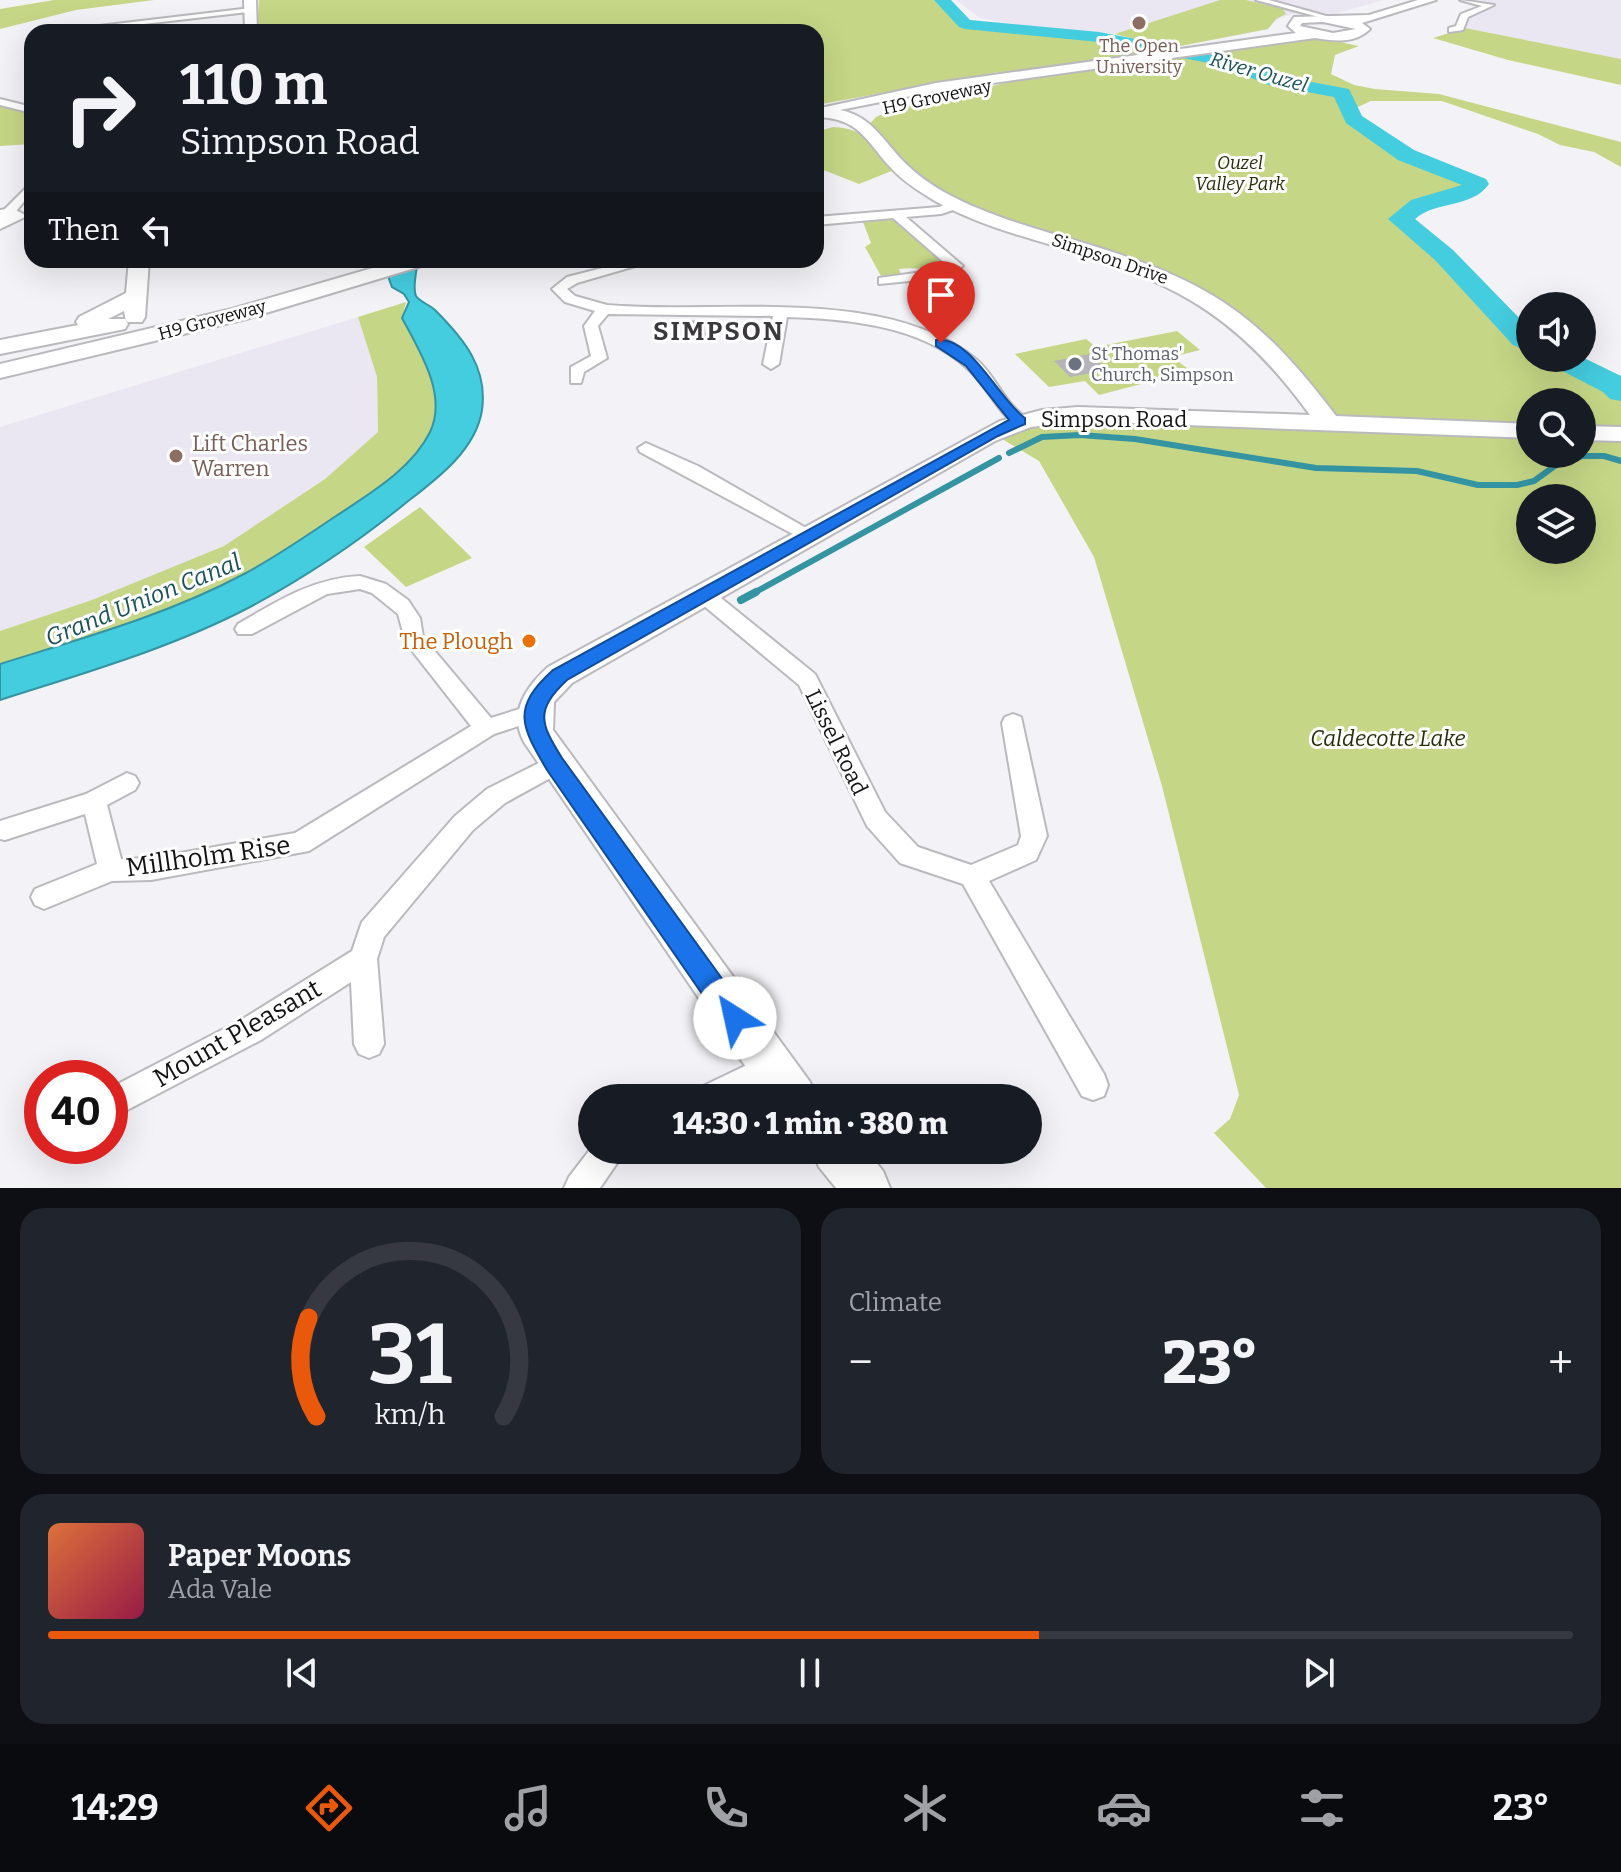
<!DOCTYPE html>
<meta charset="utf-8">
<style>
:root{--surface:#171b24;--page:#20242c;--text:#f1f3f6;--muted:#9ea1a6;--line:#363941;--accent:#ea580c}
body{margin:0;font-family:Bitter,serif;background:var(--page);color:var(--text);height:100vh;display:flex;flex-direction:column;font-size:30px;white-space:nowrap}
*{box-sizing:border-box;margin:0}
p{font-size:26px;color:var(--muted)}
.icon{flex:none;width:44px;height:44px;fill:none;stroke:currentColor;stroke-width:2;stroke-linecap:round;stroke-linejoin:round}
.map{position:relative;height:1188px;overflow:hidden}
.details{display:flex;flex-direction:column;gap:20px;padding:20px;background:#0d0f14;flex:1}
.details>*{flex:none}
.banner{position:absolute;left:24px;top:24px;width:800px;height:244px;border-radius:24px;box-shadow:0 8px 32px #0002;background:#171b24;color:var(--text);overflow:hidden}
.tools{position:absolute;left:1516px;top:292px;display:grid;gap:16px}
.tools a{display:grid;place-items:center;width:80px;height:80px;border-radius:50%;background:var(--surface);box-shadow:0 8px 32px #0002;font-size:40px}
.speed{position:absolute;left:24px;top:1060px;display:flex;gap:16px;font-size:40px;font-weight:700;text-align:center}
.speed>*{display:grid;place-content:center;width:104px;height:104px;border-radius:50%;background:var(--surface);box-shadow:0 8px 32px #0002;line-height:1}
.speed .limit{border:12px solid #d22;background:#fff;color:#111}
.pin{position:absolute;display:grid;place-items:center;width:68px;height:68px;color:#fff;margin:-82px -34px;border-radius:50% 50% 50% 0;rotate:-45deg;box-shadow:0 0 8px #0007}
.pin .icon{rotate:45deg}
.me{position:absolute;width:88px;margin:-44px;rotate:325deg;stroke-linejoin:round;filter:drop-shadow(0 0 6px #0008)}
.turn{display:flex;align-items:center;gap:28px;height:168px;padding:0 24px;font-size:36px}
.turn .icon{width:104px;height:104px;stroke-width:2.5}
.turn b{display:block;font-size:56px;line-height:68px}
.then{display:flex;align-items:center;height:76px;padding:0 24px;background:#0003;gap:16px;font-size:30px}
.big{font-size:60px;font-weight:800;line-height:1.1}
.details .card{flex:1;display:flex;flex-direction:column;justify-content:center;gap:12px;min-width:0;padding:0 28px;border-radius:24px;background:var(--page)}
.details .dial{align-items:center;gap:0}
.dial svg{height:208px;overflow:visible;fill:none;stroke:var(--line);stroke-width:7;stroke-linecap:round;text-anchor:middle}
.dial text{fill:var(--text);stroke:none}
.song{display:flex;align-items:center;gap:24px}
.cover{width:96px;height:96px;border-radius:12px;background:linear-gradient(135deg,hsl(20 70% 55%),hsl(340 70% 35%))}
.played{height:8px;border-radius:4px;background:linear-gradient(90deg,var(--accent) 65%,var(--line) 65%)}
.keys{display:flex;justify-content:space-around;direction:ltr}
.heat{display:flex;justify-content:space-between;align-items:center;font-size:44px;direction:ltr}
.details .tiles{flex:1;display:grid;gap:20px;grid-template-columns:1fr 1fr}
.card:last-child{grid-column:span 2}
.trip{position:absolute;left:578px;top:1084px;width:464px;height:80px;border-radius:40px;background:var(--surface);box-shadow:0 8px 32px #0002;font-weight:800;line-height:80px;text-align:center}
.menu{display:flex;height:128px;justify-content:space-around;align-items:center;background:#090b0e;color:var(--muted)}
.menu .icon{width:56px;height:56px}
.menu .current{color:var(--accent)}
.menu b{font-size:36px;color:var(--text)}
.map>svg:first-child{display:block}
.built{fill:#ebe7f2}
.green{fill:#c5d786;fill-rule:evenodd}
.water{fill:#44ccdf;stroke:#3594a2;stroke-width:2}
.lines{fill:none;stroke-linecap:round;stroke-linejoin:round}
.stream-far1{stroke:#3594a2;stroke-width:6}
.stream{stroke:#3594a2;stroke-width:8}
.river{fill:#44ccdf;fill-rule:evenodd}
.building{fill:#b5b4b8}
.street-casing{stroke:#bab9bd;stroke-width:4}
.secondary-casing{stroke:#bab9bd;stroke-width:4}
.street{fill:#fff;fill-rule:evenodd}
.secondary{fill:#fff;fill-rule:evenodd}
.route{fill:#1a73e8;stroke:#114b97;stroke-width:2}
.education-dot{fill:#8d6e63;stroke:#fff;stroke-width:3}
.worship-dot{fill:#6b7280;stroke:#fff;stroke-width:3}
.food-dot{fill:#e8710a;stroke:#fff;stroke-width:3}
.labels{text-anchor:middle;stroke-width:6;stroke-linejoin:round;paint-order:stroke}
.far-education-label{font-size:18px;fill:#785e54;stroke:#fff}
.far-street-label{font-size:18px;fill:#131314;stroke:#fff}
.far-park-label{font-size:18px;font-style:italic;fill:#282f08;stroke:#fff}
.far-worship-label{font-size:18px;fill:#5b616d;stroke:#fff;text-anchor:start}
.far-water-label{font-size:20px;font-style:italic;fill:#1a525a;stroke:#fff}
.street-label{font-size:22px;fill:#131314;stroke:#fff}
.education-label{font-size:22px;fill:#785e54;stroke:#fff;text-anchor:start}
.food-label{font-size:22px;fill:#c56008;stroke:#fff;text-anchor:end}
.park-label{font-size:22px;font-style:italic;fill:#282f08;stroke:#fff}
.water-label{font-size:24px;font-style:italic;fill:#1a525a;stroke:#fff}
.far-district-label{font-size:26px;font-weight:bold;letter-spacing:2px;fill:#3b393d;stroke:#fff}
.near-street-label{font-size:26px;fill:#131314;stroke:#fff}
</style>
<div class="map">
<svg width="1621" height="1188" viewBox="0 0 1621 1188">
<rect width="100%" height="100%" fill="#f3f2f6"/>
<path class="built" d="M 956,0 L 1384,0 L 1334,14 L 1293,14 L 1278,19 L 1268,29 L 1170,48 L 1115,34 L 1019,26 L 980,18 Z
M 1472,0 L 1621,0 L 1621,59 L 1465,28 L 1468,17 L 1494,5 Z
M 358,317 L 377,377 L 378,432 L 325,479 L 224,546 L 92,601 L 0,631 L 0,427 Z"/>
<path class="green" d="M 54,0 L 154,0 L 76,10 L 0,29 L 0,9 Z
M 259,0 L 942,0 L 965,24 L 1099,37 L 1187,54 L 1316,37 L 1359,46 L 1335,55 L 1331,74 L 1354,85 L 1375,89 L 1439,94 L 1621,142 L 1621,167 L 1594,152 L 1560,145 L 1538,134 L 1442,101 L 1371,101 L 1349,111 L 1353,119 L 1406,155 L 1478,184 C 1454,208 1424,191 1400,219 L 1444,255 L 1523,339 L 1530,343 L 1530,358 L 1560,358 L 1614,385 L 1621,392 L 1621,1188 L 1266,1188 L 1214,1133 L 1230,1119 L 1239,1095 L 1162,786 L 1094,557 L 1039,461 L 992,433 L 1046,416 L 1328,424 L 1199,293 L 999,223 L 930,191 L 866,128 L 876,117 L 889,111 L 1005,83 L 1167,57 L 1019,75 L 999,72 L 816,105 L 816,32 L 257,32 ZM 1530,402 L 1582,402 L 1582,454 L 1530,454 ZM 1530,498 L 1582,498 L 1582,550 L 1530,550 Z
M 1220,0 L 1246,0 L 1283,9 L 1286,14 L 1276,19 L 1268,29 L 1170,48 L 1115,34 Z
M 1465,28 L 1621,59 L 1621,85 L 1508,60 L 1433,38 Z
M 0,106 L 32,114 L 32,144 L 0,146 Z
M 833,127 C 868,129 874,144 894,170 L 859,184 L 816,167 L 816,132 Z
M 894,219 L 947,260 L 943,269 C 927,270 915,267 899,269 L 901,274 L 881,276 L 865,247 L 871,243 L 863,222 Z
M 406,302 L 402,318 C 419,350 449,395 430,432 C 412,469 369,494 336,516 C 306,536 276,557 244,574 C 167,615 83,638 0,664 L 0,631 L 92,600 L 224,546 L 325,479 L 378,432 L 377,377 L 358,317 Z
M 1177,331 L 1200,350 L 1172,357 L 1191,371 L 1099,395 L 1085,381 L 1049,387 L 1015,354 L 1086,339 L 1096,347 Z
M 420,507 L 472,558 L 406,587 L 364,547 Z"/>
<path class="water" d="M 390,260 L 418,260 C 417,269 412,288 416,296 C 420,302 430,305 435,310 C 464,339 488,368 482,410 C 476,450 437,479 407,502 C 358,542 306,577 250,607 C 172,648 84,673 0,700 L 0,664 C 83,638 167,615 244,574 C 276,557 306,536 336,516 C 369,494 412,469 430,432 C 448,395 419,350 402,318 L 409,302 L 404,294 L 392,287 L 389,279 Z"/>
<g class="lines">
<path class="stream-far1" d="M 1009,453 L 1042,437 L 1080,435 L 1135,439 L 1316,468 L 1417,471 L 1478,485 L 1517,485 L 1534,481 L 1556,465 L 1583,456 L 1604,456 L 1621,461
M 752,594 L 999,458"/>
<path class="stream" d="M 741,600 L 756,592"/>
<path class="river" d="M 934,0 L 951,0 L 970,20 L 1099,32 L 1224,56 L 1280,76 L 1349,89 L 1362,116 L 1414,150 L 1486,179 L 1489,184 C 1471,209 1437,200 1415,219 L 1453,250 L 1530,329 L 1530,352 L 1513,345 L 1435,260 L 1388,219 L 1411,200 L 1462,185 L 1398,160 L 1346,123 L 1334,97 L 1269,85 L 1219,65 L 1099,42 L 965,29 L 959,27 Z
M 1582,357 L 1621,376 L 1621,401 L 1610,399 L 1603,392 L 1549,364 L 1545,358 Z"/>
</g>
<path class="building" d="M 704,320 L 706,338 L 683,339 L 682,321 Z
M 1090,354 L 1107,370 L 1070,377 L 1054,361 Z"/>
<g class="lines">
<defs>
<path id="street" d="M 1256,0 L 1269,0 L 1337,19 L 1333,21 Z
M 1460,0 L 1494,5 L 1468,17 L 1463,30 L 1449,32 L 1449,28 L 1456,26 L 1461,14 L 1482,6 Z
M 251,8 L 248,12 L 74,32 L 48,32 Z
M 0,99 L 32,107 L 32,113 L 0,105 Z
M 32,182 L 32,192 L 12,216 L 4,216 L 4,210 Z
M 955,201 L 959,202 L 959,208 L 941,214 L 906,217 L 963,266 L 940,278 L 879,284 L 879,278 L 937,270 L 947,265 L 893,218 L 816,225 L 816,217 L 939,207 Z
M 634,260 L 656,260 L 577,283 L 567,289 L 575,296 L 607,305 C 718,315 885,284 977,360 C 991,372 999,390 1011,404 C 1016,410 1023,415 1028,421 L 1026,424 L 1014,424 C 995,408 986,384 967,368 C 920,325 847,319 787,317 L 779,364 L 771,369 L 763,364 L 773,316 L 608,314 L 598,326 L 607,358 L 584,372 L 581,383 L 571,383 L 571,367 L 591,356 L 584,326 L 595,311 L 565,302 L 552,289 L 567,277 Z
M 646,443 L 698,466 L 820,536 L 811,542 L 804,540 L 640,452 L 638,448 Z
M 360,576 L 386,584 L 408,600 L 420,618 L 423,637 L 491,718 L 532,705 L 540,707 L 543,713 L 540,719 L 494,734 L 309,851 L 151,880 L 112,881 L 44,909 L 35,905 L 31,897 L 35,889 L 97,864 L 85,814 L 5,840 L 0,839 L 0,821 L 86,794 L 127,773 L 135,776 L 139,783 L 135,790 L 107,805 L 121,859 L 151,858 L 295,833 L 471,726 L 406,643 L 398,614 L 372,593 L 360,589 L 327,594 L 252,634 L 238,634 L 235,629 L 238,624 C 277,601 314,578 360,576 Z
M 704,588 L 711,590 L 815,674 L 885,812 L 918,847 L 971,865 L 1018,845 L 1021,836 L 1002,723 L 1005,717 L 1013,714 L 1021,717 L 1047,836 L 1036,860 L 989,881 L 1104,1074 L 1108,1085 L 1104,1096 L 1093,1100 L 1082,1096 L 963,884 L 900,863 L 867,826 L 799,685 L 697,600 L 694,595 L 697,590 Z
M 555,755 L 563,757 L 567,764 L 563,771 L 505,803 L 473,830 L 384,937 L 377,959 L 384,1044 L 379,1054 L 369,1058 L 359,1054 L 354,1044 L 351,982 L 261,1040 L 110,1119 L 110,1088 L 241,1020 L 352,951 L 362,922 L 455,816 L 487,789 Z
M 770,1054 L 781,1058 L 785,1069 L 781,1080 L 744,1098 L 697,1098 L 701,1087 Z
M 592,1147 L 592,1150 L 626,1150 L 600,1188 L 564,1188 L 569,1177 Z"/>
<path id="secondary" d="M 244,0 L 256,0 L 257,32 L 245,32 Z
M 1418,0 L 1436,0 L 1362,23 L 1370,29 C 1355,44 1335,41 1315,38 L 936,91 L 840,110 C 872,116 884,142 905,163 C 916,174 930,184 944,192 C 989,217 1038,229 1087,244 C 1209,281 1259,314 1336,416 L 1530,424 L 1530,438 L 1078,421 L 1031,427 L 995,441 L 572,683 L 554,702 L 553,730 L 810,1082 L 817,1098 L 767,1098 L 524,742 C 508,713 527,686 548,667 L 1000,421 L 1042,410 L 1078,407 L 1310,415 C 1241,320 1183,286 1072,251 C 1025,237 978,225 935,201 C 920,192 904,182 892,169 C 865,140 860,118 816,117 L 816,109 L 936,83 L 1296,33 L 1288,26 L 1294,17 L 1369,15 ZM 1323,22 L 1356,29 L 1333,33 L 1300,26 L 1302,23 Z
M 12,208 L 27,216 L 0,229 L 0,210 Z
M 129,260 L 149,260 L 145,317 L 142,322 L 126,322 L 124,311 L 108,319 L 125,319 L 128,324 L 125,329 L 0,354 L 0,340 L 78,325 L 76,322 L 79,317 L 126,293 Z
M 400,260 L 431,260 L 428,264 L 246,319 L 0,378 L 0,364 L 232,309 Z
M 1582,426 L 1621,427 L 1621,441 L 1582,440 Z
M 812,1150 L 866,1150 L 883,1171 L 890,1188 L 836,1188 L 819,1167 Z"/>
</defs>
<use href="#street" class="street-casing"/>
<use href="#secondary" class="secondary-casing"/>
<use href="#street" class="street"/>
<use href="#secondary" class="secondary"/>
</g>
<path class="route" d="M 936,340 C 971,335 999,400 1025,418 L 1025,424 L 998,436 L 567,680 C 535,710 540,723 562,758 L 744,1009 L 748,1018 L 744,1027 L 735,1030 L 725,1027 L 547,770 C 521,726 511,708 553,670 L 1009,420 L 966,366 L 936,346 Z"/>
<g class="education-dot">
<circle cx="1139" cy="23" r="8"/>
<circle cx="176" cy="456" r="8"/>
</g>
<circle class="worship-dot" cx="1075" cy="364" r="8"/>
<circle class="food-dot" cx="529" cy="641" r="8"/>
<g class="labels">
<g class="far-education-label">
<text x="1139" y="52">The Open<tspan x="1139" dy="21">University</tspan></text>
</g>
<g class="far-street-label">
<text transform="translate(937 97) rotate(-12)" y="6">H9 Groveway</text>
<text transform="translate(1110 259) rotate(19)" y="6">Simpson Drive</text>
<text transform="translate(212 320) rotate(-15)" y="6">H9 Groveway</text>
</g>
<g class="far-park-label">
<text x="1240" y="169">Ouzel<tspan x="1240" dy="21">Valley Park</tspan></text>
</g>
<g class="far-worship-label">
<text x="1091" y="360">St Thomas'<tspan x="1091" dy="21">Church, Simpson</tspan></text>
</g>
<g class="far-water-label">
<text transform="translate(1259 72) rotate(16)" y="7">River Ouzel</text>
</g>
<g class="street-label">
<text x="1114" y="427">Simpson Road</text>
<text transform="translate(837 742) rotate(64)" y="8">Lissel Road</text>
</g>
<g class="education-label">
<text x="192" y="451">Lift Charles<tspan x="192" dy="25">Warren</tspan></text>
</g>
<g class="food-label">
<text x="513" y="649">The Plough</text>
</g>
<g class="park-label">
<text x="1388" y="746">Caldecotte Lake</text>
</g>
<g class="water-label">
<text transform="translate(143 600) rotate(-22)" y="8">Grand Union Canal</text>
</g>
<g class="far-district-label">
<text x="719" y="340">SIMPSON</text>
</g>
<g class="near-street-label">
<text transform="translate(208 856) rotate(-8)" y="9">Millholm Rise</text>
<text transform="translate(237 1033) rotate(-30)" y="9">Mount Pleasant</text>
</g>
</g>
</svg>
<div class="tools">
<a><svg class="icon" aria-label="sound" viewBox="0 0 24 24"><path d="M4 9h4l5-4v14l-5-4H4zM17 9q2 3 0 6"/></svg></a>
<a><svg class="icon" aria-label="search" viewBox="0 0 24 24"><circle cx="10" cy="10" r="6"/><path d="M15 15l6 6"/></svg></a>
<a><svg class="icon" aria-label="layers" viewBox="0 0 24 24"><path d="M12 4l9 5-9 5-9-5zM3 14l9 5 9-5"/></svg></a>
</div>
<div class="speed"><div class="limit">40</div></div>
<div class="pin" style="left:941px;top:343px;background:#d93025"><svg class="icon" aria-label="arrive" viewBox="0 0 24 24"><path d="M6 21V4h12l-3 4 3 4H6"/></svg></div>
<svg class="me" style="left:735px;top:1018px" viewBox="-20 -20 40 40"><circle r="19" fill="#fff"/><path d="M0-13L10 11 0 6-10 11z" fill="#1a73e8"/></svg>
<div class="trip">14:30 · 1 min · 380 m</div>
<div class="banner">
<div class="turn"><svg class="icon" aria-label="right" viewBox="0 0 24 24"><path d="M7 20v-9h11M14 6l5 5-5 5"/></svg><div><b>110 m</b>Simpson Road</div></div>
<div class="then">Then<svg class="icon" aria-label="left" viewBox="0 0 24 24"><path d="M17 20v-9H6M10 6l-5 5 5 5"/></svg></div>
</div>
</div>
<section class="details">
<div class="tiles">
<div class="card dial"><svg viewBox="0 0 100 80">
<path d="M14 69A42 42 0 1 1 86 69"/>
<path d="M14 69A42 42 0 0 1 11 31" stroke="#ea580c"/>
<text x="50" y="56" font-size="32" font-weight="700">31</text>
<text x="50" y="72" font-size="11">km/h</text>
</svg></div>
<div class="card"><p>Climate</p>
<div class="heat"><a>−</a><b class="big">23°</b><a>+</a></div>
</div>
<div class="card">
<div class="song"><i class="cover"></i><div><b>Paper Moons</b><p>Ada Vale</p></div></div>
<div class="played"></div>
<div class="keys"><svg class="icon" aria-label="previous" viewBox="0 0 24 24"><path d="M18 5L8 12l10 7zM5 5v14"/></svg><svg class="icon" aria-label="pause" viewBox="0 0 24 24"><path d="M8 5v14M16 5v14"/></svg><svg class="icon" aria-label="next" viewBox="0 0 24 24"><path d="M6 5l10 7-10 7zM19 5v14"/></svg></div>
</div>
</div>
</section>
<nav class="menu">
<b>14:29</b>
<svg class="icon current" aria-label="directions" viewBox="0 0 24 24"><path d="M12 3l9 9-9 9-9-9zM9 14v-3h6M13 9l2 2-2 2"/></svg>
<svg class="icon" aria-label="music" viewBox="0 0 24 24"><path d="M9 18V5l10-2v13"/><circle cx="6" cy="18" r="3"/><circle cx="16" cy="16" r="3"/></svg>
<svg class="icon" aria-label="phone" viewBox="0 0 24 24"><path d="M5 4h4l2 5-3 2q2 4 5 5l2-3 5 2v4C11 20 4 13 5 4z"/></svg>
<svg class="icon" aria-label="climate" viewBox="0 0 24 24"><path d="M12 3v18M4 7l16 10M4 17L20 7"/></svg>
<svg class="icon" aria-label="car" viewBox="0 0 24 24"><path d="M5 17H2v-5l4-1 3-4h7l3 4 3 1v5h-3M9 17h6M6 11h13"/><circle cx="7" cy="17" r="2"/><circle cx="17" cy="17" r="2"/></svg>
<svg class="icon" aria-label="filters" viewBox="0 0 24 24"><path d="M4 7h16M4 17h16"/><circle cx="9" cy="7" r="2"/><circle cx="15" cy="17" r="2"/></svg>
<b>23°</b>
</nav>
